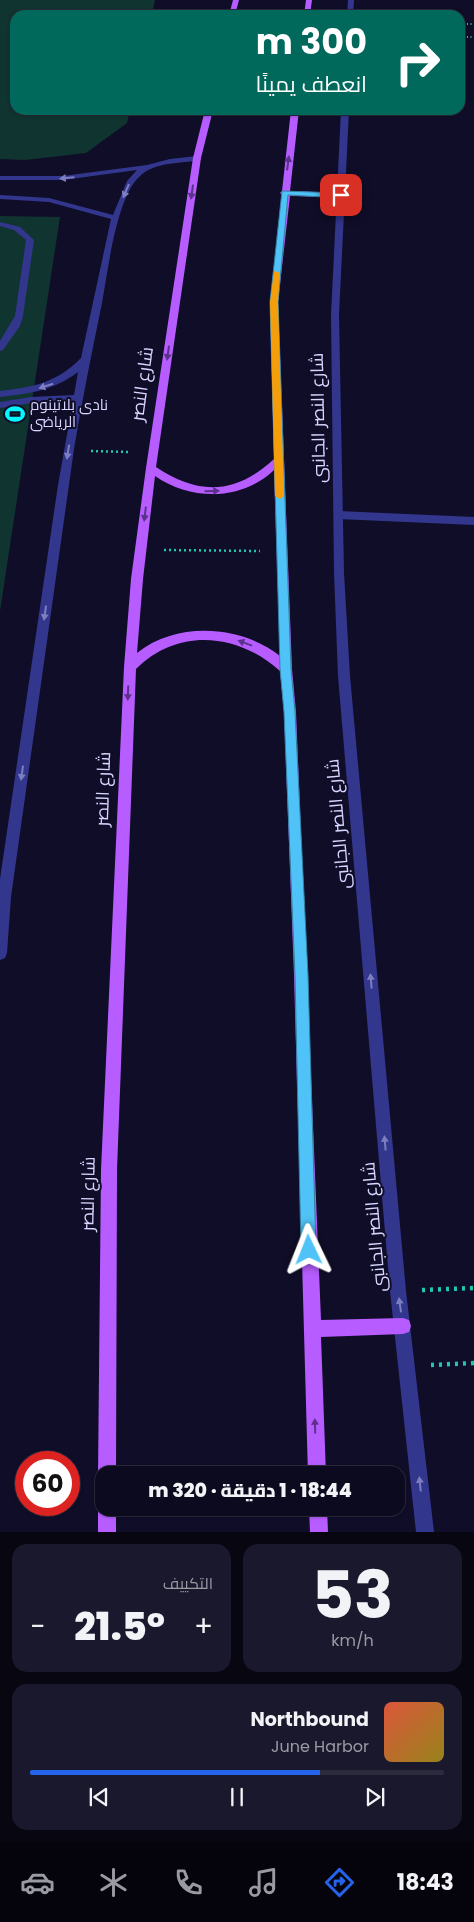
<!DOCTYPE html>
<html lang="ar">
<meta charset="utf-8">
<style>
:root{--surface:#0c0a1f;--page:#1a182c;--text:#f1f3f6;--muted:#9a9aa4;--line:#2c2b3d;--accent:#2563eb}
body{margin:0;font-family:Poppins,Cairo,sans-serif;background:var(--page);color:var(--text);direction:rtl;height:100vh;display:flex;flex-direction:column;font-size:19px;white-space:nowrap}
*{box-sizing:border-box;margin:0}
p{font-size:16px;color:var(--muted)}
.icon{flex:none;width:28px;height:28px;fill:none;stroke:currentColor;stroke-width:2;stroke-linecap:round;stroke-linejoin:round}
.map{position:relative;height:1532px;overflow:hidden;direction:ltr}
.panel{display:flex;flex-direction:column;gap:12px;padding:12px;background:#070611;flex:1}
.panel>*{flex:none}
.hud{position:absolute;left:10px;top:10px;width:455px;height:105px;border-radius:15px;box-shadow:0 1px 4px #0004,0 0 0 1px var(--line);direction:rtl;background:#00695c;color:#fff;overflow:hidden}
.speed{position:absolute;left:15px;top:1451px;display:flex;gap:10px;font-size:25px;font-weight:700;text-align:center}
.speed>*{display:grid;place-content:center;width:65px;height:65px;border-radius:50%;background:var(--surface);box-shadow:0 1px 4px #0004,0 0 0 1px var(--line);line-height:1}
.speed .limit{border:8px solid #d22;background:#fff;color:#111}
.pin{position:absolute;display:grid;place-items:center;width:42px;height:42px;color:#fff;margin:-21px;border-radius:10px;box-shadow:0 2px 8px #0006}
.me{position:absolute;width:55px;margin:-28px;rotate:358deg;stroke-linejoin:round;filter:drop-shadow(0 0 4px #0008)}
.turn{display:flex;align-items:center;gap:18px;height:105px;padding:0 15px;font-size:22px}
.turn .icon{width:65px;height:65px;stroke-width:2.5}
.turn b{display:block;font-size:35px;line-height:42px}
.big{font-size:38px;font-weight:800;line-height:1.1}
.panel .widget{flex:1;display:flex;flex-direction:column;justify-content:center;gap:8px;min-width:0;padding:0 18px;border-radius:15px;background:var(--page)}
.panel .dial{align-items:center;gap:0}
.dial b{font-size:65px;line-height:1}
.song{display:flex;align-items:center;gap:15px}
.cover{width:60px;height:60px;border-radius:8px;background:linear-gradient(135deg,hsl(10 70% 55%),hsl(50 70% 35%))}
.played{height:5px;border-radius:2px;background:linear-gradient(90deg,var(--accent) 70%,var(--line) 70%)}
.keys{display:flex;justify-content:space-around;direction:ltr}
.heat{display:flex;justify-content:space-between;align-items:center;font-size:28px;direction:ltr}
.panel .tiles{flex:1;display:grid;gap:12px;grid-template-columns:1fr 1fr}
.widget:last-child{grid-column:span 2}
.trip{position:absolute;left:95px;top:1466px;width:310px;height:50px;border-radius:15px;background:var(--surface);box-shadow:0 1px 4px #0004,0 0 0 1px var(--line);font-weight:800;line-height:50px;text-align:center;direction:rtl}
.tabs{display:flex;height:80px;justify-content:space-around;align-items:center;background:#05040c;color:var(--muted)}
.tabs .icon{width:35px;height:35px}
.tabs .current{color:var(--accent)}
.tabs b{font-size:22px;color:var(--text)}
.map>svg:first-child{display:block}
.green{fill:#103430}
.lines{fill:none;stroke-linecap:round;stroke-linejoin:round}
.path-far2{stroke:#22c6b1;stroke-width:2;stroke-dasharray:1 2.5;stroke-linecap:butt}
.path-far1{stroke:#22c6b1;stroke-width:2.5;stroke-dasharray:2 3;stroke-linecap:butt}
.path{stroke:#22c6b1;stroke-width:4.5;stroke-dasharray:3 5;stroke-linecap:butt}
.service{fill:#33368d;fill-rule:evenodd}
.minor{fill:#33368d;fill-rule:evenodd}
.tertiary{fill:#33368d;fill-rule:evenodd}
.primary{fill:#b75dff;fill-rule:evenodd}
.oneway{fill:#5b3189}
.oneway2{fill:#7d7ec0}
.route{fill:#4fc3f7;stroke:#337fa1}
.slow{fill:#f59e0b}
.labels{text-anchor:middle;stroke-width:4;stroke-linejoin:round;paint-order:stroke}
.far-poi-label{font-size:15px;fill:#d7d6ff;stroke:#100d29;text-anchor:start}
.street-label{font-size:18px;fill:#d7d6ff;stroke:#100d29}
</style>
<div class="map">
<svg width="474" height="1532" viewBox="0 0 474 1532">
<rect width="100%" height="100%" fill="#100d29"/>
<path class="green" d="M 0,0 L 155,0 L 152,15 L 15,15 L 15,110 L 130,110 L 127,123 L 86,153 L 25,160 L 0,159 Z
M 0,216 L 60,217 L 0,611 Z"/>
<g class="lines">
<path class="path-far2" d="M 460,24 L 474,24
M 460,37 L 474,37"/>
<path class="path-far1" d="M 91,451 L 130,452
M 164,550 L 260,551"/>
<path class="path" d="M 422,1290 L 474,1288
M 431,1365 L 474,1363"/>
<path class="service" d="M 197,156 L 201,158 L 200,160 C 180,164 155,161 139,177 C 116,199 108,271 102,303 C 92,352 82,400 74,449 L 11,897 L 7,953 L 5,958 L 0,960 L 0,879 L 58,485 L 73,401 L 31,403 L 0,408 L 0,402 L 31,397 L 74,395 L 78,372 C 55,390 28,394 0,397 L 0,391 C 34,387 56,383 81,358 L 111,219 L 49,202 L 0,199 L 0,195 L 49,198 L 113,215 L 127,181 L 137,170 L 63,180 L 0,180 L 0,176 L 63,176 L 147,165 L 170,159 Z
M 0,222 L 20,227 L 34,240 L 23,316 L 20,326 L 3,350 L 0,351 L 0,341 L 15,316 L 26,240 L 14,230 L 0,226 Z"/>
<path class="minor" d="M 338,511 L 474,517 L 474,525 L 338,519 L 333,515 Z"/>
<path class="tertiary" d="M 348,0 L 354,0 L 353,15 L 347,15 Z
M 341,110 L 349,110 L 339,315 L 344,573 L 350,676 L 406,1291 L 434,1532 L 416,1532 L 390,1291 L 338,676 L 334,573 L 331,315 Z"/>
<path class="primary" d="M 233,0 L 239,0 L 235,15 L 229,15 Z
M 306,0 L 312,0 L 310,15 L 304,15 Z
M 205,110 L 213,110 L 201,158 L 156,467 C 199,496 236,494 274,459 L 270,302 L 282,195 L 280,193 L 282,191 L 291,110 L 299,110 L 290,191 L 341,193 L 345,195 L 341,197 L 290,196 L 278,302 L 292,669 L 296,712 L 321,1320 L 403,1318 L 409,1320 L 411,1326 L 409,1332 L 403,1334 L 321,1337 L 326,1475 L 308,1475 L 294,975 L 284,712 L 280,671 C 238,633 178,627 136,669 L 117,1170 L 116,1475 L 104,1475 L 104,1483 L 101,1481 L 98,1475 L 101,1170 L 124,667 L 131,579 L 146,468 L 193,158 ZM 274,470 L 280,656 C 241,625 177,621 137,653 L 143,579 L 155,476 C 191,501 242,501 274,470 Z
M 104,1500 L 104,1508 L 116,1508 L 116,1532 L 98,1532 L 98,1508 L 100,1501 Z
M 309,1508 L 327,1508 L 328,1532 L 310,1532 Z"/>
</g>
<defs><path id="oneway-solid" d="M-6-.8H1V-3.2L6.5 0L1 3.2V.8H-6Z" transform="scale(1.25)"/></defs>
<g class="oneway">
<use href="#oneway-solid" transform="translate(288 163) rotate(-83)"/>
<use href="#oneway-solid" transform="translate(192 192) rotate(98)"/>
<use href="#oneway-solid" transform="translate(168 353) rotate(98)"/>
<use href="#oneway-solid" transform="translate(212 491) rotate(-1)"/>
<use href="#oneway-solid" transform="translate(145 514) rotate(97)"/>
<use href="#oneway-solid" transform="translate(245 643) rotate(-160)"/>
<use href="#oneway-solid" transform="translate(128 693) rotate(92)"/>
<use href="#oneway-solid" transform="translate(315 1426) rotate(-92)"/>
</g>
<g class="oneway2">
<use href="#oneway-solid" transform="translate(67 178) rotate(175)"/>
<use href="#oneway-solid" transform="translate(126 191) rotate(113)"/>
<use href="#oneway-solid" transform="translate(46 386) rotate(162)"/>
<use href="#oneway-solid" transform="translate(68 452) rotate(99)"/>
<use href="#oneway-solid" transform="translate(45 613) rotate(98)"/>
<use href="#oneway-solid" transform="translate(22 773) rotate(98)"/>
<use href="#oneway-solid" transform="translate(371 981) rotate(-95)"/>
<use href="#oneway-solid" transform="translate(385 1143) rotate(-95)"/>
<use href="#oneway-solid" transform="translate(400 1305) rotate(-98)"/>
<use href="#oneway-solid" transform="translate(420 1484) rotate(-96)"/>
</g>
<path class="route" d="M 282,191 L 341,193 L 344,195 L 341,198 L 288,195 L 278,302 L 291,669 L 295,712 L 308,975 L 316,1250 L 314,1255 L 309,1258 L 304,1255 L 301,1250 L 295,975 L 284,712 L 280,669 L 270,302 Z"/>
<path class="slow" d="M 274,271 L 280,273 L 278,302 L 284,496 L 280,499 L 275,496 L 270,302 Z"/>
<defs>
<symbol id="stadium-bare" viewBox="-9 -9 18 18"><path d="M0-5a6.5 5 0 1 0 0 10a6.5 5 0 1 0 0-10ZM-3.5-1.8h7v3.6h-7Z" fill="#02f7ff" stroke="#100d29" stroke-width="2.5" paint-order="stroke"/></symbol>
</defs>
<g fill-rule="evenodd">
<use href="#stadium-bare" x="1" y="400" width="28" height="28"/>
</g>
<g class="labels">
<g class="far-poi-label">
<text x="30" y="410">نادى بلاتينوم<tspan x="30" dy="17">الرياضى</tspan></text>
</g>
<g class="street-label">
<text transform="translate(142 384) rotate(-82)" y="6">شارع النصر</text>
<text transform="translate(318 418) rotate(-91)" y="6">شارع النصر الجانبى</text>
<text transform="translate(103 789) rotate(-88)" y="6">شارع النصر</text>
<text transform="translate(338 824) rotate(-95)" y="6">شارع النصر الجانبى</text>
<text transform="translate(88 1194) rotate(-89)" y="6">شارع النصر</text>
<text transform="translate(374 1227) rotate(-95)" y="6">شارع النصر الجانبى</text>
</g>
</g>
</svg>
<div class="speed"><div class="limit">60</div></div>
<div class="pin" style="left:341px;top:195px;background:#d93025"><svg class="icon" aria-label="arrive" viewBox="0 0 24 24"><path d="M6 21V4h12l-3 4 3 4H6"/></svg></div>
<svg class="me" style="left:309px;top:1250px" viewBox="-20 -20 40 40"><path d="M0-17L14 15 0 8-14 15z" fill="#4fc3f7" stroke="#fff" stroke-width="4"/></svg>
<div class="trip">18:44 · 1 دقيقة · 320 m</div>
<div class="hud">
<div class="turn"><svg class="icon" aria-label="right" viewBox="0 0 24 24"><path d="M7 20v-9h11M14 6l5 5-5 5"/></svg><div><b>300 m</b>انعطف يمينًا</div></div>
</div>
</div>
<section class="panel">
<div class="tiles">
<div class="widget dial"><b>53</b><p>km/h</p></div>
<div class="widget"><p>التكييف</p>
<div class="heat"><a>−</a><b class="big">21.5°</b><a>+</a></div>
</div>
<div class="widget">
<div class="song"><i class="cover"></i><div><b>Northbound</b><p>June Harbor</p></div></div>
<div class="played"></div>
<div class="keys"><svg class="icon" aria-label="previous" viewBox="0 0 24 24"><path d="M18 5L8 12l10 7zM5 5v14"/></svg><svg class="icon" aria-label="pause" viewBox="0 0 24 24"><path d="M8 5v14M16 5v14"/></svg><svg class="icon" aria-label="next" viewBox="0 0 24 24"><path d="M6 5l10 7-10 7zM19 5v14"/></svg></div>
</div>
</div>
</section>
<nav class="tabs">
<b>18:43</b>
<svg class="icon current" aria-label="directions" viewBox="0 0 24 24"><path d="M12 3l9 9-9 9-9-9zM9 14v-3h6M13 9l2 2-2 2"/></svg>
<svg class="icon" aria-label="music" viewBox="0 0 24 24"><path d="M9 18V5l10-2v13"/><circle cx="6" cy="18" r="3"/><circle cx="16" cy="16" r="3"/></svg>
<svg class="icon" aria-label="phone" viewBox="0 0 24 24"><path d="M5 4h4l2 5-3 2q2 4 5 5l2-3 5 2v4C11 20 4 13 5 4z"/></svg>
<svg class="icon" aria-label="climate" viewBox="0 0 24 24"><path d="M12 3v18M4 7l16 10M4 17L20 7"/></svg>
<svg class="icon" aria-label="car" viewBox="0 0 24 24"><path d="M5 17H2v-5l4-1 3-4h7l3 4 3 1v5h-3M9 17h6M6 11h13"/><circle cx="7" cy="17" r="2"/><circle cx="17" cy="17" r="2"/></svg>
</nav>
